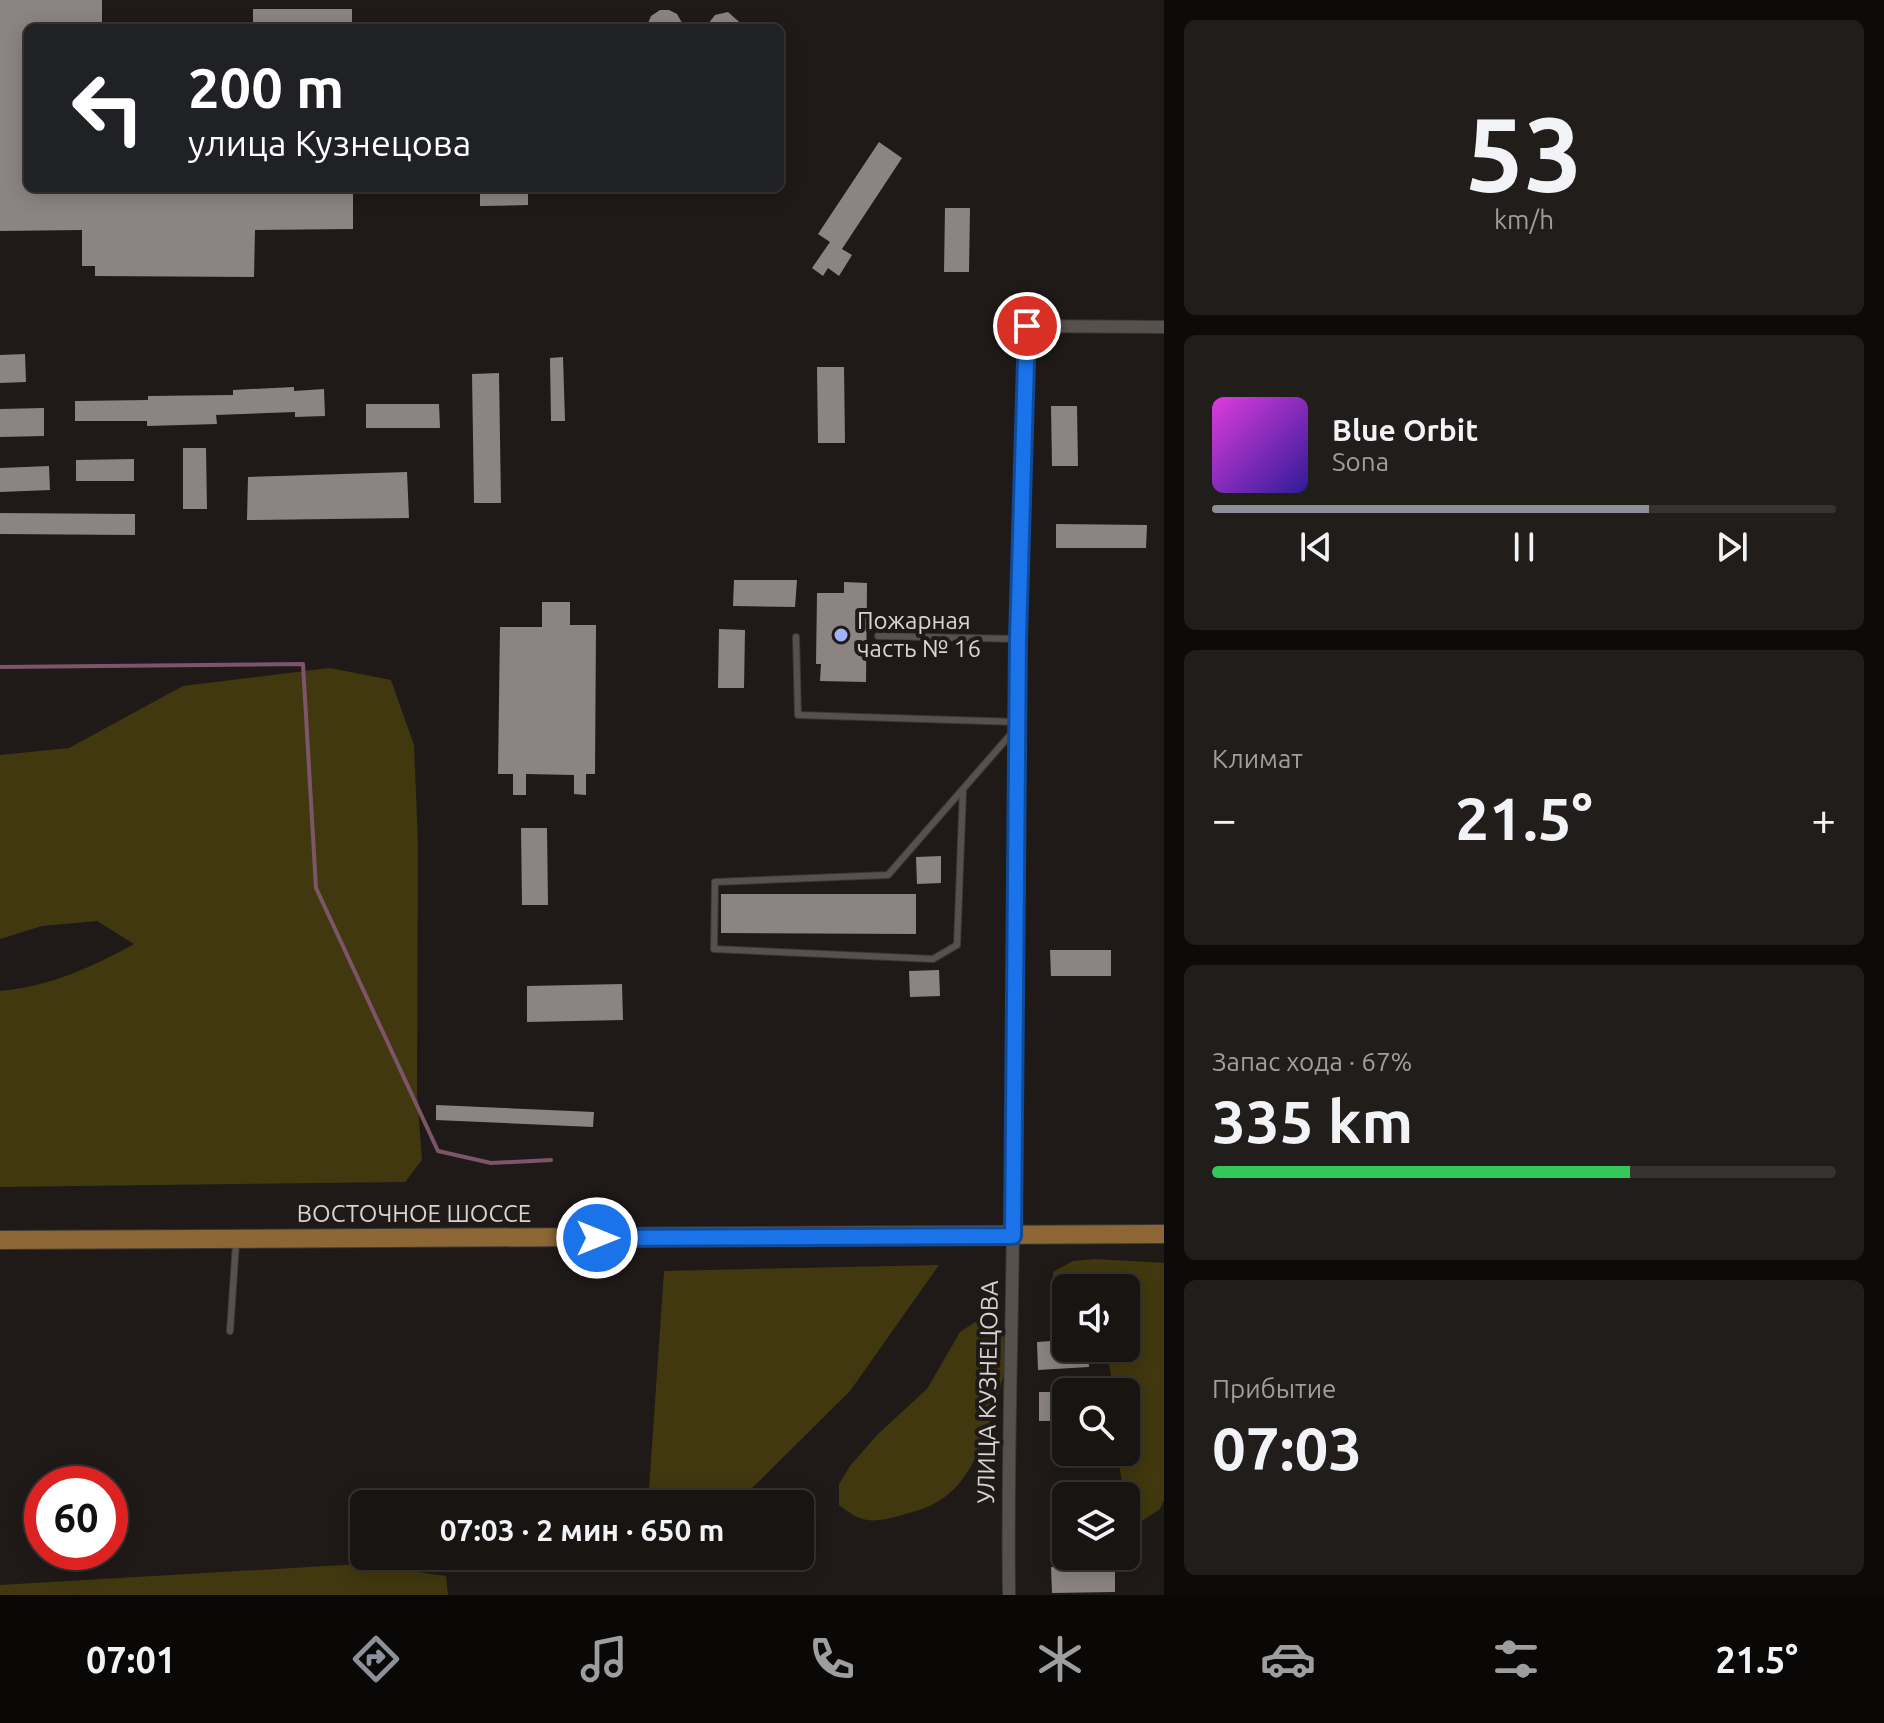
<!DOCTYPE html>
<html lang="ru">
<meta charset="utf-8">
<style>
:root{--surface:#171412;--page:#201d1b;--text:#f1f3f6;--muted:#9e9e9f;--line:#363332;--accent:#8c9099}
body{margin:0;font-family:Ubuntu,sans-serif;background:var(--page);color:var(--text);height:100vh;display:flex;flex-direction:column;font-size:30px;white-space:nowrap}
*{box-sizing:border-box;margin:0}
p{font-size:26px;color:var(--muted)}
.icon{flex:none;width:44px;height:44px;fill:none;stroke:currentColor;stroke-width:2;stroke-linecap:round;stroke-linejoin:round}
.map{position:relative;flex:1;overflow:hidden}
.panel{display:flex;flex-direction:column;gap:20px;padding:20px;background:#0d0b0a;width:720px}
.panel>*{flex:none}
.hud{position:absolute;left:24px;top:24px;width:760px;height:168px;border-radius:12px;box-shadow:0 4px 20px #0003,0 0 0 2px var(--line);background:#202124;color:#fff;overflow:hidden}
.tools{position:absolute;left:1052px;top:1274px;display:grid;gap:16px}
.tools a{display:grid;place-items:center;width:88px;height:88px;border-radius:12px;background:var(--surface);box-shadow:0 4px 20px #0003,0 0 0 2px var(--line);font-size:40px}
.speed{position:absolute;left:24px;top:1466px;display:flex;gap:16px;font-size:40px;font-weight:700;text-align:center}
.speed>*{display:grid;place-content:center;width:104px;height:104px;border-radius:50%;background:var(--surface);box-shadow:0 4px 20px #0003,0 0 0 2px var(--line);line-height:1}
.speed .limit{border:12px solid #d22;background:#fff;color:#111}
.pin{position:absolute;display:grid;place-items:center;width:68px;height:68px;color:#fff;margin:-34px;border:4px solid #fff;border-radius:50%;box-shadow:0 2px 8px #0007}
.me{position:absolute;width:88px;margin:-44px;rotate:90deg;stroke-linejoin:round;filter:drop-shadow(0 0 6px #0008)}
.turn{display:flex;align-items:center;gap:28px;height:168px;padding:0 32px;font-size:36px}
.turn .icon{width:104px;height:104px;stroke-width:2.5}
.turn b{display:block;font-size:56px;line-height:68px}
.big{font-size:60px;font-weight:700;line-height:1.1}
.panel .card{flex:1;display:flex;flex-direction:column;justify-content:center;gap:12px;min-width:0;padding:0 28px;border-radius:12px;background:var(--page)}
.panel .dial{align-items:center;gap:0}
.dial b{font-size:104px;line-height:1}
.song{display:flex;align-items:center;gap:24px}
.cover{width:96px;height:96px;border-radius:12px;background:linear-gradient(135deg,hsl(300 70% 55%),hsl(250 70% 35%))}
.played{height:8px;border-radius:4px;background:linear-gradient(90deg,var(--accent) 70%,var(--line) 70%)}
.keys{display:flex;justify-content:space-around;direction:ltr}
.heat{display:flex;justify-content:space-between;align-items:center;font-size:44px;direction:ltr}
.charge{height:12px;border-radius:6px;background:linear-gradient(90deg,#34c759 67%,var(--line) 0)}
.trip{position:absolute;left:350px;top:1490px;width:464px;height:80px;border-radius:12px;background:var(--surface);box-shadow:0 4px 20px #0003,0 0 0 2px var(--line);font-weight:700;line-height:80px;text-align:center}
.tab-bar{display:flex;height:128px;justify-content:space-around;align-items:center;background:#090807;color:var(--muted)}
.tab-bar .icon{width:56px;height:56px}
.tab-bar .selected{color:var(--accent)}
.tab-bar b{font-size:36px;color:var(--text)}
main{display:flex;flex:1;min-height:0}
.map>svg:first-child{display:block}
.green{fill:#41380f}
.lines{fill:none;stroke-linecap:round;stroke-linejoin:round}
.stream{stroke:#7d5568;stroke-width:4}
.building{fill:#8b8483}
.service-casing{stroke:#3a3735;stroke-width:8}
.minor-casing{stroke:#3a3735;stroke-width:14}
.primary-casing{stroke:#3a3735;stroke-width:20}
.service{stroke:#57514e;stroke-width:6}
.minor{stroke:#57514e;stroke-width:12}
.primary{stroke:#8c6735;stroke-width:18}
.route-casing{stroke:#114b97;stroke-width:20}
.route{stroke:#1a73e8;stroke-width:14}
.poi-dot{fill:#a0b3fd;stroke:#1f1a18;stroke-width:3}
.labels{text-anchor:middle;stroke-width:8;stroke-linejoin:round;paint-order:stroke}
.poi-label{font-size:24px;fill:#d7d4d2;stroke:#1f1a18;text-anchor:start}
.street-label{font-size:24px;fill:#d7d4d2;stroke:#1f1a18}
</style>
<main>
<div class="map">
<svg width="1164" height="1595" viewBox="0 0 1164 1595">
<rect width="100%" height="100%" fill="#1f1a18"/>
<path class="green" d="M 330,668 L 391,680 L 414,745 L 418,844 L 417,1094 L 422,1160 L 405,1182 L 0,1187 L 0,991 C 47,987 93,967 134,944 L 97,921 L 42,926 L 0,939 L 0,755 L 69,748 L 183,686 Z
M 1095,1259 L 1164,1263 L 1164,1500 L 1160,1509 L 1142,1521 L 1126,1506 L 1117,1452 L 1126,1452 L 1126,1392 L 1114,1392 L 1106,1348 L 1126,1348 L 1126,1288 L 1066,1288 L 1066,1309 L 1054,1293 L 1053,1272 L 1073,1261 Z
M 939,1265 L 850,1391 L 736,1504 L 648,1504 L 664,1271 Z
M 980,1319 L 999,1329 L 1011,1349 C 997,1394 984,1472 942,1499 C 929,1508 916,1511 902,1515 C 873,1523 862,1524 839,1505 L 839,1484 L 850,1466 L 878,1434 L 927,1389 L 960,1332 Z
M 361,1564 L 446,1576 L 448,1595 L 0,1595 L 0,1585 Z"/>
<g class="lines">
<path class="stream" d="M 0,667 L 303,664 L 316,888 L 438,1151 L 491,1163 L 551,1160"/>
</g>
<path class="building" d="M 0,0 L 102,0 L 102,28 L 28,28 L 28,188 L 353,188 L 353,229 L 255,230 L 254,277 L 95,276 L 95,266 L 82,266 L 82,230 L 0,231 Z
M 253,9 L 352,9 L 352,28 L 253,28 Z
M 660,10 L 669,10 L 677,14 L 685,28 L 646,28 L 651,16 Z
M 728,12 L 746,28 L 705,28 L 715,15 Z
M 879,142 L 902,158 L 842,249 L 852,255 L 839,276 L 828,268 L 823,276 L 812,268 L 830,242 L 818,234 Z
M 480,188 L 528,188 L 528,205 L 480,206 Z
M 945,208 L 970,208 L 969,272 L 944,272 Z
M 25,354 L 26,382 L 0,383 L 0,355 Z
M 563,357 L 565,421 L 551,421 L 550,358 Z
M 817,367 L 844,367 L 845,443 L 818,443 Z
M 499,373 L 501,503 L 474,503 L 472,374 Z
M 294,387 L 294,391 L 324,389 L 325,416 L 295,417 L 295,412 L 216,415 L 217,424 L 147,426 L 147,421 L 75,421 L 75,401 L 148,400 L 148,396 L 233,395 L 233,390 Z
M 366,404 L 439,404 L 440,428 L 366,428 Z
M 1051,406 L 1077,406 L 1078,466 L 1052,466 Z
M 44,408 L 44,436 L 0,437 L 0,409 Z
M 183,448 L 206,448 L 207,509 L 183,509 Z
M 134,459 L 134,481 L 76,481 L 76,460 Z
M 49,466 L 50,490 L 0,492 L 0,468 Z
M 407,472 L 409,518 L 247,520 L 248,477 Z
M 0,513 L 135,514 L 135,535 L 0,534 Z
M 1056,524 L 1147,525 L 1146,548 L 1056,548 Z
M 734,580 L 797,580 L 795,607 L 733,606 Z
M 844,582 L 867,583 L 866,682 L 820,681 L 821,664 L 816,664 L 817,593 L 844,593 Z
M 542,602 L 570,602 L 570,625 L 596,625 L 595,774 L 586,774 L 586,795 L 574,794 L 574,775 L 526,774 L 526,795 L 513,795 L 513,774 L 498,774 L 500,627 L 542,627 Z
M 719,629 L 745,630 L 744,688 L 718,688 Z
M 521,828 L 547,828 L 548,905 L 522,905 Z
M 941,856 L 941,883 L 917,884 L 916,857 Z
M 721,894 L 916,894 L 916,934 L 721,933 Z
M 1050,950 L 1111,950 L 1111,976 L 1051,976 Z
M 939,970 L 940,996 L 910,997 L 909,971 Z
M 622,984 L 623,1020 L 527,1022 L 527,986 Z
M 436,1105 L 594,1112 L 593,1127 L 436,1120 Z
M 1066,1340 L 1066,1348 L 1088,1348 L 1089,1367 L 1038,1370 L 1037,1342 Z
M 1039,1392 L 1066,1392 L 1066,1421 L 1039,1421 Z
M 1115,1566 L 1115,1592 L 1052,1593 L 1051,1567 Z"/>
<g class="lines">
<defs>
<path id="service" d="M 878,636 L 1018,639
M 796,637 L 798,715 L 1017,722
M 963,790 L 957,945 L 933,959 L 714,949 L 715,882 L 888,875 L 1017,727
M 230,1331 L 236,1243"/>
<path id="minor" d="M 1009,1595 C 1007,1470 1012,1344 1013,1219 C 1016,921 1018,623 1027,326 L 1164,327"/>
<path id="primary" d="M 0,1240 L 1164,1234"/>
</defs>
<use href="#service" class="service-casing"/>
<use href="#minor" class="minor-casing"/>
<use href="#primary" class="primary-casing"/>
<use href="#service" class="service"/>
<use href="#minor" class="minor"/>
<use href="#primary" class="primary"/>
</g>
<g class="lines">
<defs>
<path id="route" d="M 597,1238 L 1013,1236 L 1018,639 L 1027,326"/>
</defs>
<use href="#route" class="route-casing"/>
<use href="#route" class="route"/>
</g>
<circle class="poi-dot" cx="841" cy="635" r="8"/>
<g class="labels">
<g class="poi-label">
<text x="857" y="629">Пожарная<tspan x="857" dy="28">часть № 16</tspan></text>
</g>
<g class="street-label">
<text x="414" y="1222">ВОСТОЧНОЕ ШОССЕ</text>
<text transform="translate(988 1392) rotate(-89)" y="8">УЛИЦА КУЗНЕЦОВА</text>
</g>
</g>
</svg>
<div class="tools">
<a><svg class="icon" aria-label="sound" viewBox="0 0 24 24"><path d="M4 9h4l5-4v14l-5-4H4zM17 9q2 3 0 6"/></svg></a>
<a><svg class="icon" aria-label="search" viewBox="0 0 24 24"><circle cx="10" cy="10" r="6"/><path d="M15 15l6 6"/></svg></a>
<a><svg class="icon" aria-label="layers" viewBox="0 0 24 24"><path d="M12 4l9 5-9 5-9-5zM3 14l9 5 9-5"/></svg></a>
</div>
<div class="speed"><div class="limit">60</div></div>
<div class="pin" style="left:1027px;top:326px;background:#d93025"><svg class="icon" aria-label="arrive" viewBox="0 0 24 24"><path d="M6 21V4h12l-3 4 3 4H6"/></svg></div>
<svg class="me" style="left:597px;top:1238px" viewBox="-20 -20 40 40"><circle r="17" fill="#1a73e8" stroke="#fff" stroke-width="3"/><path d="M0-11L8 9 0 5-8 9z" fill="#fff"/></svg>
<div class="trip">07:03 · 2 мин · 650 m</div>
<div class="hud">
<div class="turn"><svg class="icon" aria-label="left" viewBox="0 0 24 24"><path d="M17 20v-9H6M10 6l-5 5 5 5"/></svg><div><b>200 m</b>улица Кузнецова</div></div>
</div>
</div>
<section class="panel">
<div class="card dial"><b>53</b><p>km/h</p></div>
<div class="card">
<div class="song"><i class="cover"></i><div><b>Blue Orbit</b><p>Sona</p></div></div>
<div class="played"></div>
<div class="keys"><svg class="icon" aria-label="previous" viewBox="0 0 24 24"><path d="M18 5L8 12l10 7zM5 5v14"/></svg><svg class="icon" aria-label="pause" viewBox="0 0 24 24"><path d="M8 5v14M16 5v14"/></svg><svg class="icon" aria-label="next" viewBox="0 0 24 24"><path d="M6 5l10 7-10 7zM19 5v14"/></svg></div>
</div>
<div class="card"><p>Климат</p>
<div class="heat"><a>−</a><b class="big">21.5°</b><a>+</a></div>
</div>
<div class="card"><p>Запас хода · 67%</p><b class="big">335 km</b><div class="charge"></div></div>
<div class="card"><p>Прибытие</p><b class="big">07:03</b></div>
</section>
</main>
<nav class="tab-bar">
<b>07:01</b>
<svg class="icon selected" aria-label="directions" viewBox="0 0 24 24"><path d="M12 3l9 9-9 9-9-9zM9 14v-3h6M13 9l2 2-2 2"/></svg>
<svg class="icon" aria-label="music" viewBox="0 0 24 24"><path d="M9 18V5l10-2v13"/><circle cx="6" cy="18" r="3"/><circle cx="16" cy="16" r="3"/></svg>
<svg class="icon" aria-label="phone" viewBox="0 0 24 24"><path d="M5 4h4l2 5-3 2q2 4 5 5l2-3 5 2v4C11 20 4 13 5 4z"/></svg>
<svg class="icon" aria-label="climate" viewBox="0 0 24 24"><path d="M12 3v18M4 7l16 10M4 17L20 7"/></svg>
<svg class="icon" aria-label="car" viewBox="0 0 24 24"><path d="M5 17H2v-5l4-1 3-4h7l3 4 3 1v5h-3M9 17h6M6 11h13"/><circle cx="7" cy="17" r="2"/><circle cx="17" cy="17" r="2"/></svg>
<svg class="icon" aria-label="filters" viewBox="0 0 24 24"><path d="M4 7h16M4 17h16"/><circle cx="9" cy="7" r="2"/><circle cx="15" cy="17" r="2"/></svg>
<b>21.5°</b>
</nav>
